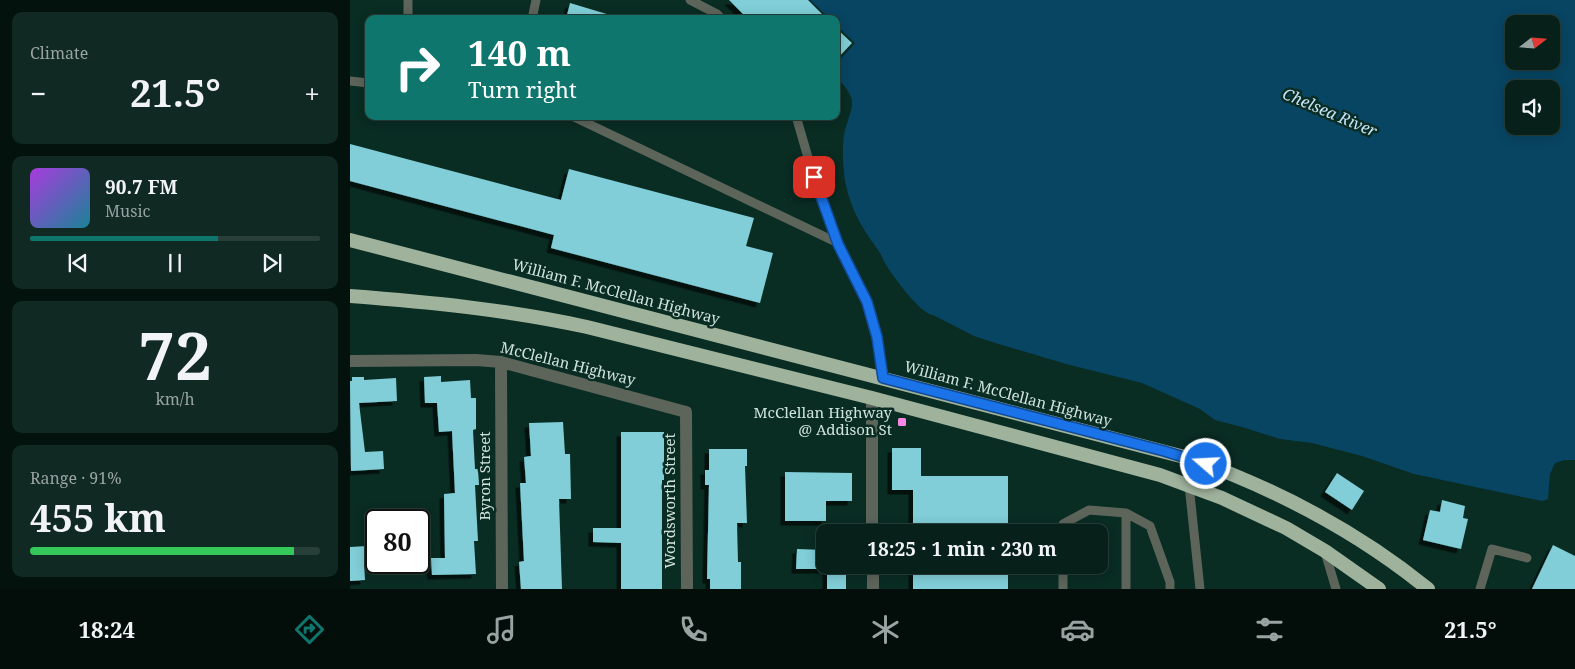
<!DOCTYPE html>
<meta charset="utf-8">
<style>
:root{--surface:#07211a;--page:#102923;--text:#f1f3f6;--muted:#98a3a2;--line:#283e39;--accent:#0f766e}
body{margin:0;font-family:"Noto Serif",serif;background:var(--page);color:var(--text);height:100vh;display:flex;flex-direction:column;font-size:19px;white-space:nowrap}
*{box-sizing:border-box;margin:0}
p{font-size:16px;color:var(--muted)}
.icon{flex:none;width:28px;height:28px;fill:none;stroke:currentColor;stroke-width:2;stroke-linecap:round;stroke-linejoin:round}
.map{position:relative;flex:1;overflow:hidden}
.details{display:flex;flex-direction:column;gap:12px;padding:12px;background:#04120e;width:350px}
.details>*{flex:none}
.top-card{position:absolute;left:15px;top:15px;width:475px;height:105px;border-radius:10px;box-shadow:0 2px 12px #0003,0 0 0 1px var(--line);background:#0f766e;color:#fff;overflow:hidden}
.needle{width:32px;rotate:73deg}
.controls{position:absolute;left:1155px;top:15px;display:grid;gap:10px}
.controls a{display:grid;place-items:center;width:55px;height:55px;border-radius:10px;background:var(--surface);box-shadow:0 2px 12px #0003,0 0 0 1px var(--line);font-size:25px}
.speed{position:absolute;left:15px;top:509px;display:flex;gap:10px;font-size:25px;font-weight:700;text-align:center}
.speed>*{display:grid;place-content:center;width:65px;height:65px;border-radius:50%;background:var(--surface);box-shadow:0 2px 12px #0003,0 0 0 1px var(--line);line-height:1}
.speed .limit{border:2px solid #111;border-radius:8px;background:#fff;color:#111}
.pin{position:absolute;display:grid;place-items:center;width:42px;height:42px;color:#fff;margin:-21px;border-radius:10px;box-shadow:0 2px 8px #0006}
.me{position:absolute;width:55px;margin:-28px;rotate:289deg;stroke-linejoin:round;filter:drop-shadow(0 0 4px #0008)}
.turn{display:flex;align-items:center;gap:18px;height:105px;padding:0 20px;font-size:22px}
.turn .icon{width:65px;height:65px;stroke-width:2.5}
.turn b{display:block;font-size:35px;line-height:42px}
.big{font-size:38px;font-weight:700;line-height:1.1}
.details .card{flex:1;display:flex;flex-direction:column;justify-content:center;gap:8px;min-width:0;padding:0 18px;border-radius:10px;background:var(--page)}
.details .dial{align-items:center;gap:0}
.dial b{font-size:65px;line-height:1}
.song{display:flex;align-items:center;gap:15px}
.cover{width:60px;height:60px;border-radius:8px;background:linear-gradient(135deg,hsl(280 70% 55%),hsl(190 70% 35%))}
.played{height:5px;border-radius:2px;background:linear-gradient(90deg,var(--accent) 65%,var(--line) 65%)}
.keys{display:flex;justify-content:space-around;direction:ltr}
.heat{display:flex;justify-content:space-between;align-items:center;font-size:28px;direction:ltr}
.charge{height:8px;border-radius:4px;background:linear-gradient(90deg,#34c759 91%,var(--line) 0)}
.trip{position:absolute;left:466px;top:524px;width:292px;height:50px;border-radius:10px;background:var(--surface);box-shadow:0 2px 12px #0003,0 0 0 1px var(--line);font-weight:700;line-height:50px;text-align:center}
.menu{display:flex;height:80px;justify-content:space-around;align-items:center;background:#030d0a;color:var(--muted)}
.menu .icon{width:35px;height:35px}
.menu .active{color:var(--accent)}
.menu b{font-size:22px;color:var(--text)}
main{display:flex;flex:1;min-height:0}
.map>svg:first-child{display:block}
.water{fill:#084563;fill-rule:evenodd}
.building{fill:#81ced8;filter:url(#shadow)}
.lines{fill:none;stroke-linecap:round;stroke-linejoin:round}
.service{stroke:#5d655b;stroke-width:9}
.minor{stroke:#5d655b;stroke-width:12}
.trunk{stroke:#9fb29c;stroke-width:14}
.route-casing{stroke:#114b97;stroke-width:12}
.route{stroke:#1a73e8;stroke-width:9}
.poi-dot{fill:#fc86e3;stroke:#092c23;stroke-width:2}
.labels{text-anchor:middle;stroke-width:5;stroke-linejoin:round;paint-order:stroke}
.street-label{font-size:15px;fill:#d1e3dd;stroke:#092c23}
.poi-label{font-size:15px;fill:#d1e3dd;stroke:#092c23;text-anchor:end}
.water-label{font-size:16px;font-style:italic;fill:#c6e4f9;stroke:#092c23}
</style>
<main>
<section class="details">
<div class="card"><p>Climate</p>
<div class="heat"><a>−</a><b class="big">21.5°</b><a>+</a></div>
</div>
<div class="card">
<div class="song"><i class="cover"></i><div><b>90.7 FM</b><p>Music</p></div></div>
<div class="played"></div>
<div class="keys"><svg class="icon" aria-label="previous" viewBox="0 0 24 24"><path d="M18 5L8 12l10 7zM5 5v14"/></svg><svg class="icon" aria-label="pause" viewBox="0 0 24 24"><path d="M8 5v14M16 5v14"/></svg><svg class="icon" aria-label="next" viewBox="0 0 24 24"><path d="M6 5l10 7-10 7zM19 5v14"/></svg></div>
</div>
<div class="card dial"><b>72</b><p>km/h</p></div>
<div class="card"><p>Range · 91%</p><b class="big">455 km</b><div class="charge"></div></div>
</section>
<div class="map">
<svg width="1225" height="589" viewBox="0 0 1225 589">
<defs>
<filter id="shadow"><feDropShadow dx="-4.5" dy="4.5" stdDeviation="0" flood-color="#0009"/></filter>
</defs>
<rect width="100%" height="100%" fill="#092c23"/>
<path class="water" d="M 460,0 L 1225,0 L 1225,460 L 1215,460 L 1205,463 L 1200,474 L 1198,499 L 1192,501 L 1064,474 L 1012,456 L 962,443 L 930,439 L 892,427 L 865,420 L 850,409 L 792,383 L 716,364 L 639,341 L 624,336 L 583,315 C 570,314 542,275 535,263 C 533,260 532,256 530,253 C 525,245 519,238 515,231 C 506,217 499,200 496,185 C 493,174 492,146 494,135 C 500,106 512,103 486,77 L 486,64 L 505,43 L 486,25 L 486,19 L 480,19 ZM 1164,24 L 1201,24 L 1201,61 L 1164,61 ZM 1164,89 L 1201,89 L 1201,126 L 1164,126 Z"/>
<path class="building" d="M 379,0 L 458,0 L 477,19 L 398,19 Z
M 220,3 L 260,15 L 260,19 L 216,19 Z
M 486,28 L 502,43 L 486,60 Z
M 0,144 L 211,200 L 219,169 L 404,218 L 396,246 L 423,253 L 410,303 L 201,248 L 204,235 L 0,181 Z
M 91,376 L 91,382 L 120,380 L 121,398 L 126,398 L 126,429 L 123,430 L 125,469 L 128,469 L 129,485 L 125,485 L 128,541 L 124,541 L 126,574 L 82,575 L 81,558 L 95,558 L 94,494 L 105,493 L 102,431 L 89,432 L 87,403 L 75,403 L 74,377 Z
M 2,377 L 14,377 L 14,380 L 46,378 L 47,401 L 9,403 L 15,452 L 33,451 L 34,469 L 1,471 L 0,381 L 2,381 Z
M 213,422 L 215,454 L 220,454 L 221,499 L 209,499 L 212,589 L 171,589 L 169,562 L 174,561 L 170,483 L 176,483 L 174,457 L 181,456 L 179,423 Z
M 271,432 L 314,432 L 314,480 L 312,480 L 312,589 L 271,589 L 271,543 L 243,542 L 243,528 L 271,528 Z
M 542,448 L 571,448 L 571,476 L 658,476 L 658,532 L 563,532 L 563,490 L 542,490 Z
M 359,449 L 397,449 L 397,466 L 395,466 L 397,523 L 387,523 L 388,562 L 391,562 L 391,589 L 360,589 L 360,579 L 357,579 L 359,485 L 355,485 L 355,470 L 359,470 Z
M 435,472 L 502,473 L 502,501 L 476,501 L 476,521 L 435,521 Z
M 987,473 L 1014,491 L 1002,510 L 975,492 Z
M 1092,500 L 1115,506 L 1113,518 L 1118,519 L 1111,549 L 1073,540 L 1080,510 L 1090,512 Z
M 1203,545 L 1225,556 L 1225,589 L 1182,589 Z
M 17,546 L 17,561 L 14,561 L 15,580 L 0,581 L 0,547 Z
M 447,549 L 475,550 L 475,569 L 446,569 Z
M 477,565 L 496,565 L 496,589 L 477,589 Z
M 563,565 L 658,565 L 658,589 L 563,589 Z"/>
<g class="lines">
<path class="service" d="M 340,0 L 367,14 L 372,19
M 58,19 L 58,0
M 182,19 L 186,0
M 0,81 L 19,83
M 222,116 L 488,243 L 517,302 L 527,337 L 533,378
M 446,116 L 468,192 L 488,243
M 839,485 L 850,589
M 776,513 L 800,526 L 820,582 L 820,589
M 713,532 L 713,524 L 739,510 L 776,513 L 776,589
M 975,552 L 986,589
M 713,589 L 713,565
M 1130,589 L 1142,549 L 1177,558"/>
<path class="minor" d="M 0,361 L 126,360 L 151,362 L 336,412 L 337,589
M 151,362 L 152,589
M 522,398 L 522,532
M 523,565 L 523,589"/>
<path class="trunk" d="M 0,240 L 842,459 C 928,490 1008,532 1078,589
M 0,296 C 80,302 159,310 237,327 L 522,398 L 810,475 L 872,498 L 936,528 L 975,551 L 1029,589"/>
</g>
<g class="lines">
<defs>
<path id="route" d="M 464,177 L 488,244 L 517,302 L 527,337 L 533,378 L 814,451 L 856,464"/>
</defs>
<use href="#route" class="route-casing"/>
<use href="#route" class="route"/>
</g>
<rect class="poi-dot" x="547" y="417" width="10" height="10" rx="2.5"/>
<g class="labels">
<g class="street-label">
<text transform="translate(266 292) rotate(15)" y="5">William F. McClellan Highway</text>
<text transform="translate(218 364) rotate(14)" y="5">McClellan Highway</text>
<text transform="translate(658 394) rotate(15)" y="5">William F. McClellan Highway</text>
<text transform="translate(135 476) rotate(-90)" y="5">Byron Street</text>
<text transform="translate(320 501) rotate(-90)" y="5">Wordsworth Street</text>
</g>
<g class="poi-label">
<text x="542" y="418">McClellan Highway<tspan x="542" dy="17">@ Addison St</tspan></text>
</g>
<g class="water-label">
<text transform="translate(980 112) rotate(23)" y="6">Chelsea River</text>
</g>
</g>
</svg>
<div class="controls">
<a><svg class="needle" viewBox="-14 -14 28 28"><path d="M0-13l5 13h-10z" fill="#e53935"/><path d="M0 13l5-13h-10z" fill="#98a3a2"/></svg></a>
<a><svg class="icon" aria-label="sound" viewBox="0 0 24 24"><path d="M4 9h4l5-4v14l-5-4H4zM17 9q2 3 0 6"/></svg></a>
</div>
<div class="speed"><div class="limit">80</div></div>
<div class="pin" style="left:464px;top:177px;background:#d93025"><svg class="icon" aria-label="arrive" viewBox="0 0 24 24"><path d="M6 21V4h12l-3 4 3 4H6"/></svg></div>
<svg class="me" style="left:856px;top:464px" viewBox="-20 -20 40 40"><circle r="17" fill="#1a73e8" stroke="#fff" stroke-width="3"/><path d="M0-11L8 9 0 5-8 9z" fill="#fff"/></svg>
<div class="trip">18:25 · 1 min · 230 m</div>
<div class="top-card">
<div class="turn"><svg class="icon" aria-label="right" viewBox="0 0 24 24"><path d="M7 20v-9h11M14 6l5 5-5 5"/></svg><div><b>140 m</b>Turn right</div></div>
</div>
</div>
</main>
<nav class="menu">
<b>18:24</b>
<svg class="icon active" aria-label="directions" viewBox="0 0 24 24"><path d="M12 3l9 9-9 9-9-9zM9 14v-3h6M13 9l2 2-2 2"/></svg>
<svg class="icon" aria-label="music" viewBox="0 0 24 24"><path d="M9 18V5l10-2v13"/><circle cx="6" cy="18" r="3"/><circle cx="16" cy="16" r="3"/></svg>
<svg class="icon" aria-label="phone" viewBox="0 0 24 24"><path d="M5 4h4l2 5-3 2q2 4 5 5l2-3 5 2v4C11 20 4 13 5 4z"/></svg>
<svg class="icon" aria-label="climate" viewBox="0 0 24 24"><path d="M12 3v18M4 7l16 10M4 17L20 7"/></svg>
<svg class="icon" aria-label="car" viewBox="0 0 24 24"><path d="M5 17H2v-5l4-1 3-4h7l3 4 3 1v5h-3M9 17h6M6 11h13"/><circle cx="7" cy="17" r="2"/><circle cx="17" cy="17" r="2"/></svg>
<svg class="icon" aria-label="filters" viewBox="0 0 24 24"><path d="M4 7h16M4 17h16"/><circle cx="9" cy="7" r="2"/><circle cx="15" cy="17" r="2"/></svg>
<b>21.5°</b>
</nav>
